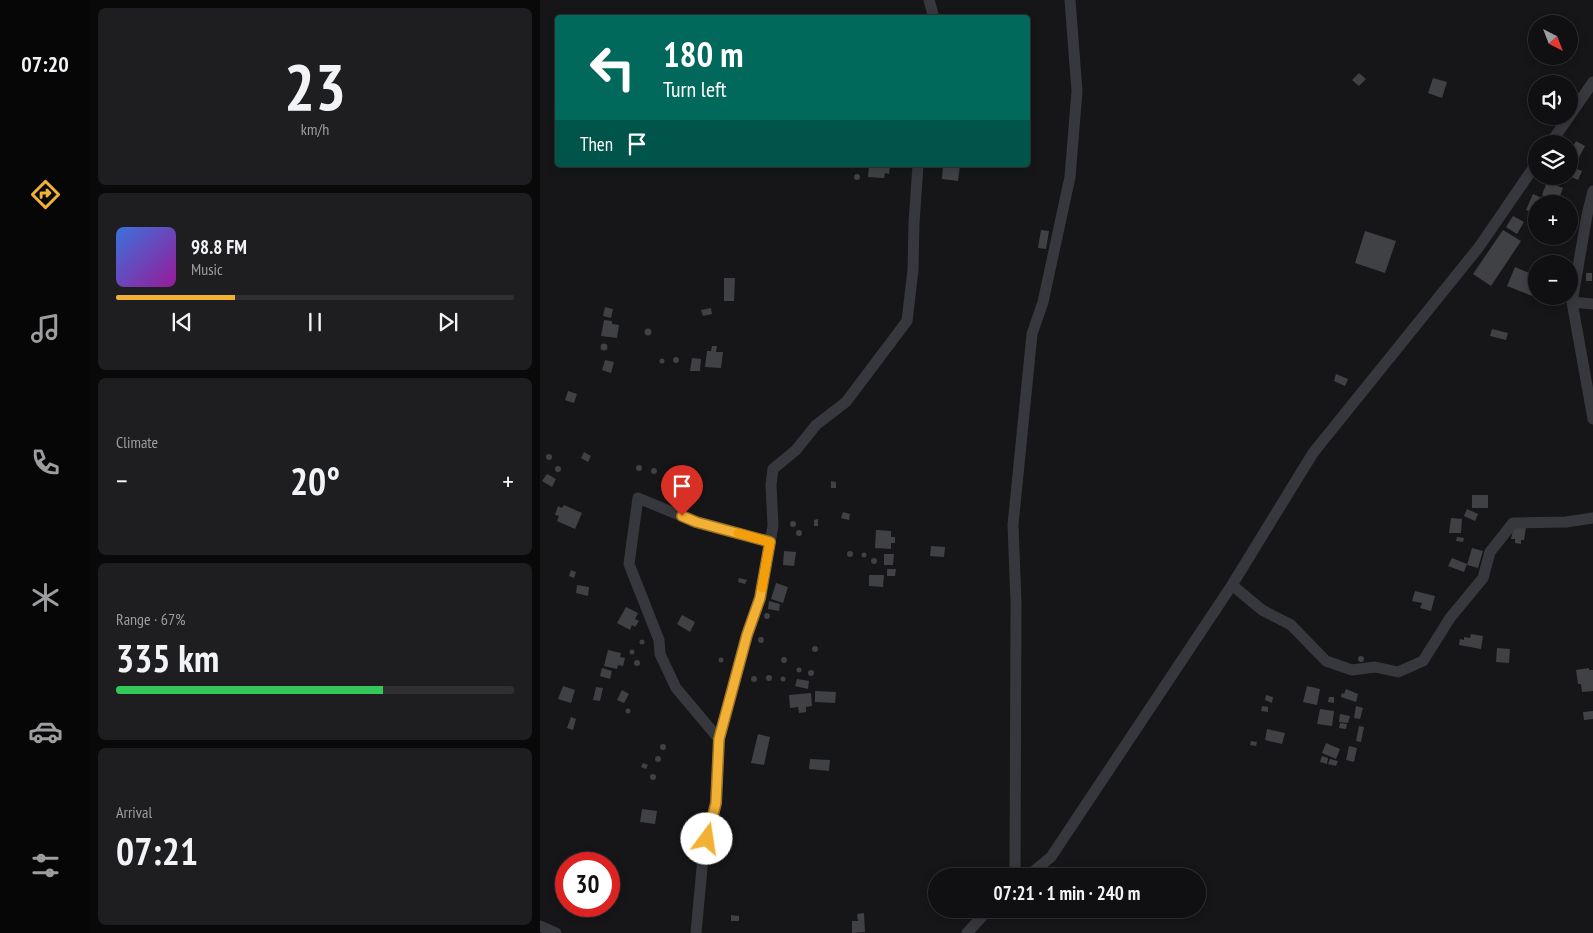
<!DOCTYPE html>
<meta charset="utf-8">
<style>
:root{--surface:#101012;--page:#1e1e20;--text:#f1f3f6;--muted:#9c9d9f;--line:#303032;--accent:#f2b134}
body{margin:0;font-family:"PT Sans Narrow",sans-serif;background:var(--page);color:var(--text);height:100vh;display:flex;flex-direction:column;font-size:19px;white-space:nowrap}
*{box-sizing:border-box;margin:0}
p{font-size:16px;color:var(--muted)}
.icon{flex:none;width:28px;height:28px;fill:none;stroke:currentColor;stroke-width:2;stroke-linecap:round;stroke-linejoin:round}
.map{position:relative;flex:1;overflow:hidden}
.sheet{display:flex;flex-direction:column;gap:8px;padding:8px;background:#09090a;width:450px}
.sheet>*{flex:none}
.top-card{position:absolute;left:15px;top:15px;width:475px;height:152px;border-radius:5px;box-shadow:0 2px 8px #0003,0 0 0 1px var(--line);background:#00695c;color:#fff;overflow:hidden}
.needle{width:32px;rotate:138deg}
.fabs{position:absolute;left:988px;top:15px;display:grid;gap:10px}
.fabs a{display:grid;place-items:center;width:50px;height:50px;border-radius:50%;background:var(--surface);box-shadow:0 2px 8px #0003,0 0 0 1px var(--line);font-size:25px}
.speed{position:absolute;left:15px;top:852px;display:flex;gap:10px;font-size:25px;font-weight:700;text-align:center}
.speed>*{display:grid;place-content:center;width:65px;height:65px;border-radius:50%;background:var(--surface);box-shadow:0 2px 8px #0003,0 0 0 1px var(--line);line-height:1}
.speed .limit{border:8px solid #d22;background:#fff;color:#111}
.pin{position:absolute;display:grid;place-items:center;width:42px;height:42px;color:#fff;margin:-51px -21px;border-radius:50% 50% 50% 0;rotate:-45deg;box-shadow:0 0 5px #0007}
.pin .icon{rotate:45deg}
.me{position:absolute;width:55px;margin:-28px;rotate:14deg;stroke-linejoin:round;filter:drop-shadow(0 0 4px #0008)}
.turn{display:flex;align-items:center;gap:18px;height:105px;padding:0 25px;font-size:22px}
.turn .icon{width:65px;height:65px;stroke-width:2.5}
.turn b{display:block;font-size:35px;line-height:42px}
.then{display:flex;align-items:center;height:48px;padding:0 25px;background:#0003;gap:10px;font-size:19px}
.big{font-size:38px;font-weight:600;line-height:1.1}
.sheet .widget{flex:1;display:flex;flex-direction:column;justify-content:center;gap:8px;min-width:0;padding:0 18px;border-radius:8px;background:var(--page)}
.sheet .dial{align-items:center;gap:0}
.dial b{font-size:65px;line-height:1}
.song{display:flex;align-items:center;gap:15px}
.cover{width:60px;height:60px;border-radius:8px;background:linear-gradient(135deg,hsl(220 70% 55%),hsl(300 70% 35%))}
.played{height:5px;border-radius:2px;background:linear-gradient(90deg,var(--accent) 30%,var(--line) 30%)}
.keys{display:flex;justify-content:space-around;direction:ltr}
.heat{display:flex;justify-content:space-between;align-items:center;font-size:28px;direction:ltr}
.charge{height:8px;border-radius:4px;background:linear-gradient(90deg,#34c759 67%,var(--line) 0)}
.trip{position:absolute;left:388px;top:868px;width:278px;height:50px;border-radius:25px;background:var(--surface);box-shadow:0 2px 8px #0003,0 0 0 1px var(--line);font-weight:600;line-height:50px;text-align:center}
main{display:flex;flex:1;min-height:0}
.tabs{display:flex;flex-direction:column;width:90px;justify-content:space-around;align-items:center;background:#060607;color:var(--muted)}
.tabs .icon{width:35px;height:35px}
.tabs .on{color:var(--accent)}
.tabs b{font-size:22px;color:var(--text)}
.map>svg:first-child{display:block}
.building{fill:#404145}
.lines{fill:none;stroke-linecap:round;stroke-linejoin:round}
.minor{stroke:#37383d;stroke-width:11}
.route-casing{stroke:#9d7322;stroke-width:12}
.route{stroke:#f2b134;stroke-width:9}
.slow{stroke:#f59e0b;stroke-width:9}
</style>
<main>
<nav class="tabs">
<b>07:20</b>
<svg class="icon on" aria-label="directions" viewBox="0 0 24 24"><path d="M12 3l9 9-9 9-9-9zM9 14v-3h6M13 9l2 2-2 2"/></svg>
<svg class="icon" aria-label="music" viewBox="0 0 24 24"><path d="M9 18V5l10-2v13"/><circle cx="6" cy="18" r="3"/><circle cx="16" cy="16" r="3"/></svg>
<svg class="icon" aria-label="phone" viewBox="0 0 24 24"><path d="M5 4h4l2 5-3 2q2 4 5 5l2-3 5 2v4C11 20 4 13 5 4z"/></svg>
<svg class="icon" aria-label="climate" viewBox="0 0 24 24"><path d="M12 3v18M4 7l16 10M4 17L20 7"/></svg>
<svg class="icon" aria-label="car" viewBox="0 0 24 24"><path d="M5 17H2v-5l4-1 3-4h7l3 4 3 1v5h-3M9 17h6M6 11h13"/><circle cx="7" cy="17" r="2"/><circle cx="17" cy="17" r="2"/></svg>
<svg class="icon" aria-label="filters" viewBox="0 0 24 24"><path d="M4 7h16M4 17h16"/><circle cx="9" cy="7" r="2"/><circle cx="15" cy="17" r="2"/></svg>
</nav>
<section class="sheet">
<div class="widget dial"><b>23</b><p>km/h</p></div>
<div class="widget">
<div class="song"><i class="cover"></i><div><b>98.8 FM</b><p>Music</p></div></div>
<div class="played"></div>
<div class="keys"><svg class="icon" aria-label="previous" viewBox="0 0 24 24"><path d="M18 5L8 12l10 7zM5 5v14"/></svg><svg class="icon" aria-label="pause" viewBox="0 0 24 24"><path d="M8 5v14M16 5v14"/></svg><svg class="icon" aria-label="next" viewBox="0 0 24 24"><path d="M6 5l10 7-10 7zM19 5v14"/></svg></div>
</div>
<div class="widget"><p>Climate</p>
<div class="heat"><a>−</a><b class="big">20°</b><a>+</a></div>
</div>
<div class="widget"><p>Range · 67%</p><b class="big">335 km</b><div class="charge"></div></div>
<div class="widget"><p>Arrival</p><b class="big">07:21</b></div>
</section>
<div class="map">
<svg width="1053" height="933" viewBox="0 0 1053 933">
<rect width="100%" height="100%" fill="#161618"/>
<path class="building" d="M 819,73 L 826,79 L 819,86 L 812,80 Z
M 893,78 L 907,82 L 902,98 L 888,93 Z
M 1036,141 L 1045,146 L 1035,165 L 1029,162 L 1029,154 Z
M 329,165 L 345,165 L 345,167 L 350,167 L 349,174 L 345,173 L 344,178 L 328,177 Z
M 403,165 L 420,165 L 418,181 L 402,179 Z
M 1029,166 L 1042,171 L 1038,180 L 1029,176 Z
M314 177a3 3 0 1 1 6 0a3 3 0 1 1-6 0Z
M 1007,182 L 1023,188 L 1018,201 L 1002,195 Z
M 993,194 L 1009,201 L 1007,204 L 996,204 L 996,214 L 986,210 Z
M 973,216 L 984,222 L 977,234 L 966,227 Z
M 501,230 L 509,231 L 506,249 L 498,248 Z
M 963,230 L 981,241 L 951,286 L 933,274 Z
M 825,231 L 856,241 L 845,273 L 815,263 Z
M 975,267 L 996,276 L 996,285 L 992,296 L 967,286 Z
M 1046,273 L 1052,273 L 1052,281 L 1046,281 Z
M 184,278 L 195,278 L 194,301 L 184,301 Z
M 1009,296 L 1018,296 L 1016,305 L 1007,303 Z
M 65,307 L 73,309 L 71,318 L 63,316 Z
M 171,308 L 172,314 L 163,316 L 161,310 Z
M 64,320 L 72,321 L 72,324 L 79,325 L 77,338 L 61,336 Z
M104.5 332a3.5 3.5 0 1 1 7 0a3.5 3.5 0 1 1-7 0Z
M 952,329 L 968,333 L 966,340 L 950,336 Z
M60.5 347a3.5 3.5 0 1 1 7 0a3.5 3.5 0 1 1-7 0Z
M 172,346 L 177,346 L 176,352 L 183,352 L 181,368 L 165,367 L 167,351 L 171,351 Z
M133 360a3 3 0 1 1 6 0a3 3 0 1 1-6 0Z
M 152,358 L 161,359 L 160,371 L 150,371 Z
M119.5 361a2.5 2.5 0 1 1 5 0a2.5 2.5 0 1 1-5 0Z
M 65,360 L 74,362 L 71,373 L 62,370 Z
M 796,374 L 808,379 L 805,386 L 794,381 Z
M 28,391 L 37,394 L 34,403 L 25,400 Z
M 44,452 L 51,456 L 48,462 L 41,458 Z
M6 457a3 3 0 1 1 6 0a3 3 0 1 1-6 0Z
M96 468a3 3 0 1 1 6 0a3 3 0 1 1-6 0Z
M15 469a3 3 0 1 1 6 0a3 3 0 1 1-6 0Z
M111 471a3 3 0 1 1 6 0a3 3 0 1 1-6 0Z
M 7,474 L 16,479 L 12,487 L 2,481 Z
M 291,481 L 296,482 L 296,488 L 291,488 Z
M 932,495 L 948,495 L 948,508 L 932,508 Z
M 24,505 L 42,513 L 35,529 L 17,521 L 19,516 L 15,515 L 18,506 L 22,508 Z
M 927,509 L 938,514 L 935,521 L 924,516 Z
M 303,512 L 310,514 L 309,520 L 301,518 Z
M 911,518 L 922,519 L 921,533 L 909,533 Z
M 278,519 L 278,526 L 274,526 L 274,520 Z
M250 524a3 3 0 1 1 6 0a3 3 0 1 1-6 0Z
M 974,526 L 986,527 L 984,540 L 981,540 L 981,544 L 975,543 L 975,539 L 971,539 Z
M 336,530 L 351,531 L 351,537 L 355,537 L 355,543 L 351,543 L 351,549 L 335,548 Z
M256 533a3 3 0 1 1 6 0a3 3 0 1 1-6 0Z
M 917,537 L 924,538 L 923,542 L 916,541 Z
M 391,546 L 405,547 L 404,557 L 390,556 Z
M 932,548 L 943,551 L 938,568 L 927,565 Z
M 244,551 L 256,552 L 254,566 L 243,565 Z
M307 554a3 3 0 1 1 6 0a3 3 0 1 1-6 0Z
M321.5 555a2.5 2.5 0 1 1 5 0a2.5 2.5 0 1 1-5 0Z
M 344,554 L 354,554 L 353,565 L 344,565 Z
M 912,558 L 927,564 L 924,572 L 908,566 Z
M331 561a3 3 0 1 1 6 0a3 3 0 1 1-6 0Z
M 347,569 L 356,569 L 355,576 L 347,576 Z
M 31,570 L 36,572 L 34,578 L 29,576 Z
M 329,575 L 344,575 L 343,587 L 329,586 Z
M 199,578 L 207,580 L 205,584 L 198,582 Z
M 236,583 L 248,587 L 243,603 L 231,599 Z
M 37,585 L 49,587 L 48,596 L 36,593 Z
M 875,591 L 895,596 L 891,611 L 880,608 L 882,603 L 872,601 Z
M 229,601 L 240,604 L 239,611 L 228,609 Z
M 86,607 L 98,613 L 95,619 L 99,621 L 95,627 L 92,625 L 90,630 L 77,623 Z
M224 616a3 3 0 1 1 6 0a3 3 0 1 1-6 0Z
M 142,615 L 155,622 L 150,632 L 137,624 Z
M 931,634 L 943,636 L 941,649 L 919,645 L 920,639 L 924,640 L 924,637 L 930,638 Z
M218 640a3 3 0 1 1 6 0a3 3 0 1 1-6 0Z
M99.5 642a2.5 2.5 0 1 1 5 0a2.5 2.5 0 1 1-5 0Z
M272 649a3 3 0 1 1 6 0a3 3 0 1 1-6 0Z
M 957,648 L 970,649 L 969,663 L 956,662 Z
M89.5 652a2.5 2.5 0 1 1 5 0a2.5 2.5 0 1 1-5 0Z
M 68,650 L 81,653 L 80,657 L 85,658 L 83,666 L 78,665 L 77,669 L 64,666 Z
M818 659a3 3 0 1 1 6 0a3 3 0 1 1-6 0Z
M241 660a3 3 0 1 1 6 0a3 3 0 1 1-6 0Z
M178.5 660a2.5 2.5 0 1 1 5 0a2.5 2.5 0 1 1-5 0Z
M94 663a3 3 0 1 1 6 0a3 3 0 1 1-6 0Z
M256.5 670a2.5 2.5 0 1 1 5 0a2.5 2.5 0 1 1-5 0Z
M 62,668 L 72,671 L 70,679 L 60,676 Z
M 1049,668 L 1049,670 L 1053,670 L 1053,691 L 1042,692 L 1041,684 L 1038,684 L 1036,670 Z
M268 673a3 3 0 1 1 6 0a3 3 0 1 1-6 0Z
M226 678a3 3 0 1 1 6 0a3 3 0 1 1-6 0Z
M211 679a3 3 0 1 1 6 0a3 3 0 1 1-6 0Z
M240.5 679a2.5 2.5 0 1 1 5 0a2.5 2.5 0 1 1-5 0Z
M 257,679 L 269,681 L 268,689 L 255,686 Z
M 23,686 L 35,690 L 31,703 L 18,699 Z
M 767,686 L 780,689 L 777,705 L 763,702 Z
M 56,687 L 63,688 L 60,701 L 53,700 Z
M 806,689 L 818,694 L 816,702 L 801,697 L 802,693 L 804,694 Z
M 82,690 L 89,694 L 84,703 L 77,700 Z
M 275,691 L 296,692 L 295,703 L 275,702 Z
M 271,693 L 272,706 L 266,707 L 266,712 L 259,713 L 258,707 L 250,708 L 249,695 Z
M 726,695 L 733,697 L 732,703 L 725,700 Z
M 789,697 L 794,697 L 794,703 L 788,702 Z
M 722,706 L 728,707 L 728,712 L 721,711 Z
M 816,706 L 823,708 L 820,719 L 814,718 Z
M85.5 711a2.5 2.5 0 1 1 5 0a2.5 2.5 0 1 1-5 0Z
M 780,709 L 794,711 L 792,726 L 777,724 Z
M 1053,711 L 1053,719 L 1044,720 L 1043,712 Z
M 800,714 L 810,716 L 808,723 L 799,722 Z
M 31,717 L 36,719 L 33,730 L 27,728 Z
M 800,723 L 807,724 L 806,729 L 799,728 Z
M 819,726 L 824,727 L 821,742 L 816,741 Z
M 727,729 L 745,733 L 742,744 L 725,740 Z
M 218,734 L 230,737 L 224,765 L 211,763 Z
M 711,741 L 717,742 L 716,746 L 710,745 Z
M 786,743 L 800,749 L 796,759 L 782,753 Z
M120 747a3 3 0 1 1 6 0a3 3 0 1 1-6 0Z
M 809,746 L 817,748 L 814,762 L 806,760 Z
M 782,756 L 788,758 L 787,764 L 780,762 Z
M115 759a3 3 0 1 1 6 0a3 3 0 1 1-6 0Z
M 270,759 L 290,760 L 289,771 L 269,769 Z
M 790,759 L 798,761 L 796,766 L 788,764 Z
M 103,763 L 108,765 L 106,769 L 101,767 Z
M110 777a3 3 0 1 1 6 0a3 3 0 1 1-6 0Z
M 102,809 L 117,811 L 115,824 L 100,822 Z
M 396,883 L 396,895 L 394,895 L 394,889 L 391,890 L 391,884 Z
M 324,913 L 325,932 L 312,933 L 312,921 L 318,921 L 317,914 Z
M 191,915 L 199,916 L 199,921 L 191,921 Z"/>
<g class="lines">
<path class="minor" d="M 389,0 L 394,18
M 1010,144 L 1053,82
M 1032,302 L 1047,215 L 1053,191
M 1053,304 L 1032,302 L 1053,419
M 692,585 L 722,610 L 751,625 L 786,661 L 812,670 L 835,667 L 858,672 L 883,661 L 910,618 L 943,578 L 950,552 L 973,523 L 1026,522 L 1053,518
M 179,739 L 136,688 L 120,654 L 119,640 L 89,564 L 98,498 L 156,522 L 230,542
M 475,876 L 476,602 L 473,525 L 492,334 L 503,302 L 530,177 L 537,91 L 530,0
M 488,876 L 511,857 L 692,585 L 773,453 L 939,247 L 996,164
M 0,926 L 16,933
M 156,933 L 163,857 L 176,803 L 179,739 L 207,635 L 220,598 L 233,526 L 231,485 L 233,469 L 256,450 L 276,425 L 306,402 L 367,321 L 373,270 L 374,223 L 378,165
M 427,933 L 449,909"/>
</g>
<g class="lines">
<defs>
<path id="route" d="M 142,516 L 156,522 L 230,542 L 220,598 L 207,635 L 179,739 L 176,803 L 167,839"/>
</defs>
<use href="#route" class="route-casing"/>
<use href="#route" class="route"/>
<path class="slow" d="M 198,533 L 230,542 L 222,588"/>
</g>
</svg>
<div class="fabs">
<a><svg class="needle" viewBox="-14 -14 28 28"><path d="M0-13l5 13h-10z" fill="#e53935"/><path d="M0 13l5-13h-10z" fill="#9c9d9f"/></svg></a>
<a><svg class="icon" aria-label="sound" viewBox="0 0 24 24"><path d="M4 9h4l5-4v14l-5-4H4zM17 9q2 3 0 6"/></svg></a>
<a><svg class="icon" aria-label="layers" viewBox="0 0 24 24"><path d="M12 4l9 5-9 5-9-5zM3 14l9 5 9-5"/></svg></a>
<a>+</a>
<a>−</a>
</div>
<div class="speed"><div class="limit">30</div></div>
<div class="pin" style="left:142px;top:516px;background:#d93025"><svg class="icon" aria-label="arrive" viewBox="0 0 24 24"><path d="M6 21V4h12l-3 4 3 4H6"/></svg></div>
<svg class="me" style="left:167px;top:839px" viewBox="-20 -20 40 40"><circle r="19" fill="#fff"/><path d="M0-13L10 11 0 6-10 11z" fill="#f2b134"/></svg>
<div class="trip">07:21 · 1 min · 240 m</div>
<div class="top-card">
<div class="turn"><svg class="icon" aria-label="left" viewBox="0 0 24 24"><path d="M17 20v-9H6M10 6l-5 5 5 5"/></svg><div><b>180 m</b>Turn left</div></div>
<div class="then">Then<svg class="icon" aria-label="arrive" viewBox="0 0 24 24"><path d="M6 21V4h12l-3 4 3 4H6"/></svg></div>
</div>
</div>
</main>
